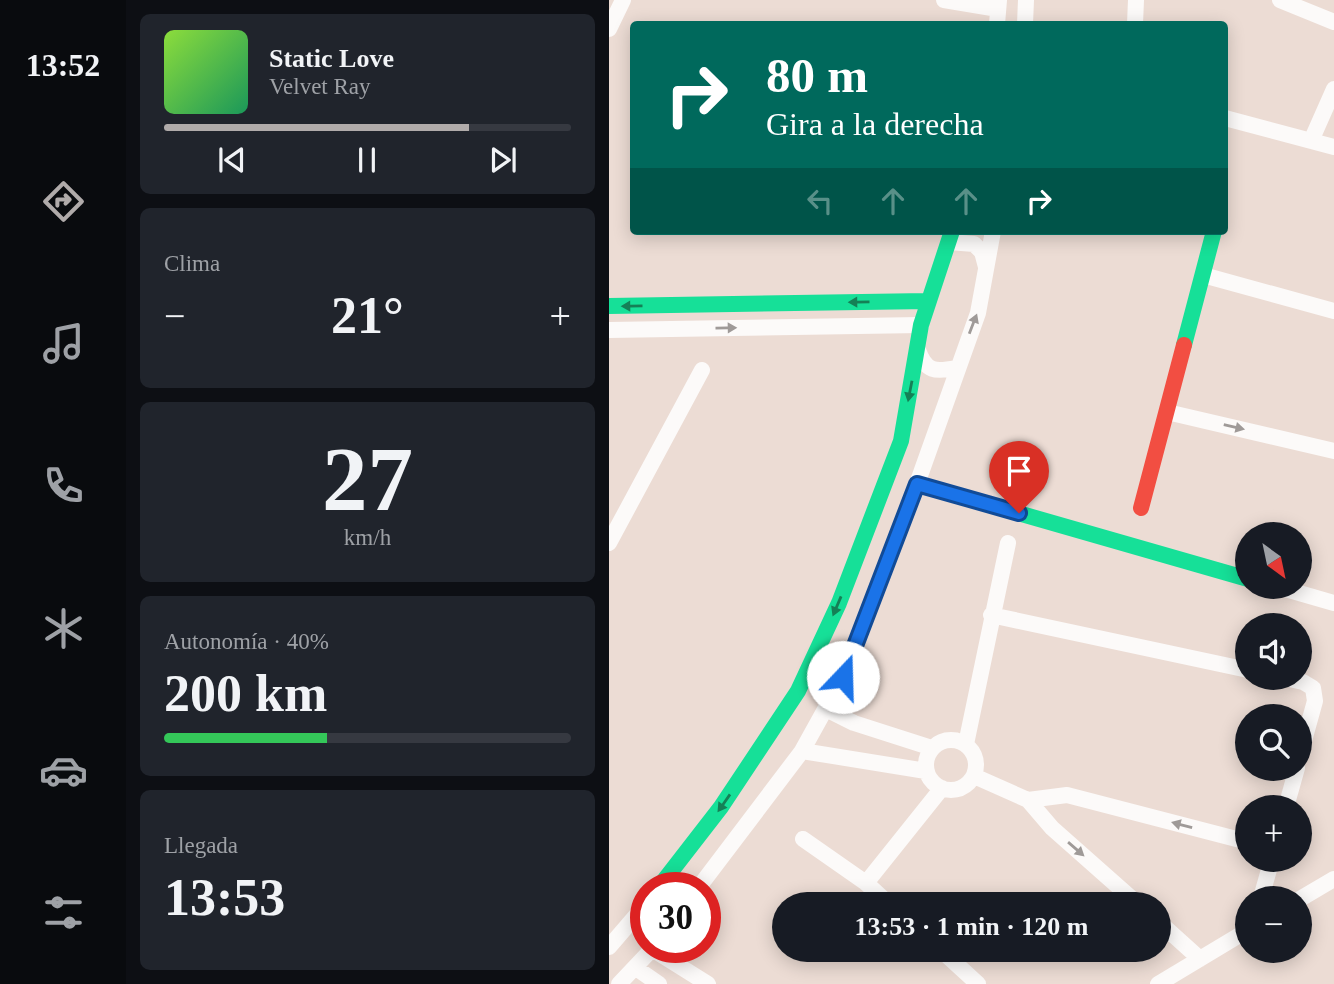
<!DOCTYPE html>
<html lang="es">
<meta charset="utf-8">
<style>
:root{--surface:#171b24;--page:#20242c;--text:#f1f3f6;--muted:#9ea1a6;--line:#363941;--accent:#b0abaa}
body{margin:0;font-family:Georgia,serif;background:var(--page);color:var(--text);height:100vh;display:flex;flex-direction:column;font-size:26px;white-space:nowrap}
*{box-sizing:border-box;margin:0}
p{font-size:23px;color:var(--muted)}
.icon{flex:none;width:38px;height:38px;fill:none;stroke:currentColor;stroke-width:2;stroke-linecap:round;stroke-linejoin:round}
.map{position:relative;flex:1;overflow:hidden}
.details{display:flex;flex-direction:column;gap:14px;padding:14px;background:#0d0f14;width:483px}
.details>*{flex:none}
.hud{position:absolute;left:21px;top:21px;width:598px;height:214px;border-radius:7px;box-shadow:0 4px 18px #0003;background:#00695c;color:#fff;overflow:hidden}
.needle{width:46px;rotate:147deg}
.fabs{position:absolute;left:626px;top:522px;display:grid;gap:14px}
.fabs a{display:grid;place-items:center;width:77px;height:77px;border-radius:50%;background:var(--surface);box-shadow:0 4px 18px #0003;font-size:35px}
.speed{position:absolute;left:21px;top:872px;display:flex;gap:14px;font-size:35px;font-weight:700;text-align:center}
.speed>*{display:grid;place-content:center;width:91px;height:91px;border-radius:50%;background:var(--surface);box-shadow:0 4px 18px #0003;line-height:1}
.speed .limit{border:10px solid #d22;background:#fff;color:#111}
.pin{position:absolute;display:grid;place-items:center;width:60px;height:60px;color:#fff;margin:-72px -30px;border-radius:50% 50% 50% 0;rotate:-45deg;box-shadow:0 0 7px #0007}
.pin .icon{rotate:45deg}
.me{position:absolute;width:77px;margin:-38px;rotate:21deg;stroke-linejoin:round;filter:drop-shadow(0 0 5px #0008)}
.turn{display:flex;align-items:center;gap:24px;height:147px;padding:0 21px;font-size:32px}
.turn .icon{width:91px;height:91px;stroke-width:2.5}
.turn b{display:block;font-size:49px;line-height:60px}
.lanes{display:flex;align-items:center;height:66px;padding:0 21px;background:#0003;justify-content:center;gap:35px;direction:ltr}
.lanes .off{opacity:.35}
.big{font-size:52px;font-weight:700;line-height:1.1}
.details .card{flex:1;display:flex;flex-direction:column;justify-content:center;gap:10px;min-width:0;padding:0 24px;border-radius:10px;background:var(--page)}
.details .dial{align-items:center;gap:0}
.dial b{font-size:91px;line-height:1}
.song{display:flex;align-items:center;gap:21px}
.cover{width:84px;height:84px;border-radius:10px;background:linear-gradient(135deg,hsl(90 70% 55%),hsl(150 70% 35%))}
.played{height:7px;border-radius:4px;background:linear-gradient(90deg,var(--accent) 75%,var(--line) 75%)}
.keys{display:flex;justify-content:space-around;direction:ltr}
.heat{display:flex;justify-content:space-between;align-items:center;font-size:38px;direction:ltr}
.charge{height:10px;border-radius:5px;background:linear-gradient(90deg,#34c759 40%,var(--line) 0)}
.trip{position:absolute;left:163px;top:892px;width:399px;height:70px;border-radius:35px;background:var(--surface);box-shadow:0 4px 18px #0003;font-weight:700;line-height:70px;text-align:center}
main{display:flex;flex:1;min-height:0}
.tabs{display:flex;flex-direction:column;width:126px;justify-content:space-around;align-items:center;background:#090b0e;color:var(--muted)}
.tabs .icon{width:49px;height:49px}
.tabs .on{color:var(--accent)}
.tabs b{font-size:32px;color:var(--text)}
.map>svg:first-child{display:block}
.lines{fill:none;stroke-linecap:round;stroke-linejoin:round}
.street{stroke:#fcfaf9;stroke-width:16}
.fast{stroke:#16e098;stroke-width:16}
.jam{stroke:#f24e42;stroke-width:16}
.oneway{fill:#158056}
.oneway2{fill:#9f9a98}
.route-casing{stroke:#114b97;stroke-width:18}
.route{stroke:#1a73e8;stroke-width:12}
</style>
<main>
<nav class="tabs">
<b>13:52</b>
<svg class="icon on" aria-label="directions" viewBox="0 0 24 24"><path d="M12 3l9 9-9 9-9-9zM9 14v-3h6M13 9l2 2-2 2"/></svg>
<svg class="icon" aria-label="music" viewBox="0 0 24 24"><path d="M9 18V5l10-2v13"/><circle cx="6" cy="18" r="3"/><circle cx="16" cy="16" r="3"/></svg>
<svg class="icon" aria-label="phone" viewBox="0 0 24 24"><path d="M5 4h4l2 5-3 2q2 4 5 5l2-3 5 2v4C11 20 4 13 5 4z"/></svg>
<svg class="icon" aria-label="climate" viewBox="0 0 24 24"><path d="M12 3v18M4 7l16 10M4 17L20 7"/></svg>
<svg class="icon" aria-label="car" viewBox="0 0 24 24"><path d="M5 17H2v-5l4-1 3-4h7l3 4 3 1v5h-3M9 17h6M6 11h13"/><circle cx="7" cy="17" r="2"/><circle cx="17" cy="17" r="2"/></svg>
<svg class="icon" aria-label="filters" viewBox="0 0 24 24"><path d="M4 7h16M4 17h16"/><circle cx="9" cy="7" r="2"/><circle cx="15" cy="17" r="2"/></svg>
</nav>
<section class="details">
<div class="card">
<div class="song"><i class="cover"></i><div><b>Static Love</b><p>Velvet Ray</p></div></div>
<div class="played"></div>
<div class="keys"><svg class="icon" aria-label="previous" viewBox="0 0 24 24"><path d="M18 5L8 12l10 7zM5 5v14"/></svg><svg class="icon" aria-label="pause" viewBox="0 0 24 24"><path d="M8 5v14M16 5v14"/></svg><svg class="icon" aria-label="next" viewBox="0 0 24 24"><path d="M6 5l10 7-10 7zM19 5v14"/></svg></div>
</div>
<div class="card"><p>Clima</p>
<div class="heat"><a>−</a><b class="big">21°</b><a>+</a></div>
</div>
<div class="card dial"><b>27</b><p>km/h</p></div>
<div class="card"><p>Autonomía · 40%</p><b class="big">200 km</b><div class="charge"></div></div>
<div class="card"><p>Llegada</p><b class="big">13:53</b></div>
</section>
<div class="map">
<svg width="725" height="984" viewBox="0 0 725 984">
<rect width="100%" height="100%" fill="#ecdcd4"/>
<g class="lines">
<path class="street" d="M 335,0 L 389,9
M 671,0 L 725,22
M 388,24 L 390,0
M 416,24 L 417,0
M 526,24 L 527,0
M 0,29 L 14,0
M 616,118 L 725,147
M 702,141 L 725,89
M 340,242 L 365,244 L 373,252 L 377,267
M 594,275 L 725,311
M 0,330 L 312,325
M 309,350 C 317,372 326,372 347,368
M 558,412 L 725,451
M 0,543 L 93,370
M 666,586 L 725,603
M 382,615 L 639,670
M 671,677 L 694,682 L 704,688 L 706,701 L 691,755
M 217,709 L 245,723 L 323,748
M317 765a25 25 0 1 1 50 0a25 25 0 1 1-50 0Z
M 357,744 L 399,543
M 193,751 L 317,771
M 365,776 L 419,800 L 443,828 L 530,905
M 419,800 L 458,795 L 639,842
M 677,807 L 688,768
M 194,839 L 257,883 L 281,905
M 257,883 L 333,788
M 90,887 L 193,751 L 234,677 L 308,484 L 369,313 L 384,231
M 652,898 L 663,859
M 691,899 L 725,879
M 550,922 L 591,959
M 0,947 L 37,904
M 43,949 L 99,984
M 332,950 L 369,984
M 27,968 L 50,984
M 10,984 L 45,947
M 549,984 L 639,930"/>
<path class="fast" d="M 0,306 L 319,301
M 575,345 L 605,231
M 308,484 L 639,579
M 50,887 L 112,807 L 189,691 L 230,603 L 292,441 L 312,325 L 343,231"/>
<path class="jam" d="M 532,508 L 575,345"/>
</g>
<defs><path id="oneway-solid" d="M-6-.8H1V-3.2L6.5 0L1 3.2V.8H-6Z" transform="scale(1.75)"/></defs>
<g class="oneway">
<use href="#oneway-solid" transform="translate(250 302) rotate(179)"/>
<use href="#oneway-solid" transform="translate(23 306) rotate(179)"/>
<use href="#oneway-solid" transform="translate(301 391) rotate(101)"/>
<use href="#oneway-solid" transform="translate(228 606) rotate(113)"/>
<use href="#oneway-solid" transform="translate(115 803) rotate(125)"/>
</g>
<g class="oneway2">
<use href="#oneway-solid" transform="translate(364 324) rotate(-69)"/>
<use href="#oneway-solid" transform="translate(117 328) rotate(-1)"/>
<use href="#oneway-solid" transform="translate(625 427) rotate(13)"/>
<use href="#oneway-solid" transform="translate(573 825) rotate(-165)"/>
<use href="#oneway-solid" transform="translate(467 849) rotate(41)"/>
</g>
<g class="lines">
<defs>
<path id="route" d="M 234,677 L 308,484 L 410,513"/>
</defs>
<use href="#route" class="route-casing"/>
<use href="#route" class="route"/>
</g>
</svg>
<div class="fabs">
<a><svg class="needle" viewBox="-14 -14 28 28"><path d="M0-13l5 13h-10z" fill="#e53935"/><path d="M0 13l5-13h-10z" fill="#9ea1a6"/></svg></a>
<a><svg class="icon" aria-label="sound" viewBox="0 0 24 24"><path d="M4 9h4l5-4v14l-5-4H4zM17 9q2 3 0 6"/></svg></a>
<a><svg class="icon" aria-label="search" viewBox="0 0 24 24"><circle cx="10" cy="10" r="6"/><path d="M15 15l6 6"/></svg></a>
<a>+</a>
<a>−</a>
</div>
<div class="speed"><div class="limit">30</div></div>
<div class="pin" style="left:410px;top:513px;background:#d93025"><svg class="icon" aria-label="arrive" viewBox="0 0 24 24"><path d="M6 21V4h12l-3 4 3 4H6"/></svg></div>
<svg class="me" style="left:234px;top:677px" viewBox="-20 -20 40 40"><circle r="19" fill="#fff"/><path d="M0-13L10 11 0 6-10 11z" fill="#1a73e8"/></svg>
<div class="trip">13:53 · 1 min · 120 m</div>
<div class="hud">
<div class="turn"><svg class="icon" aria-label="right" viewBox="0 0 24 24"><path d="M7 20v-9h11M14 6l5 5-5 5"/></svg><div><b>80 m</b>Gira a la derecha</div></div>
<div class="lanes"><svg class="icon off" aria-label="left" viewBox="0 0 24 24"><path d="M17 20v-9H6M10 6l-5 5 5 5"/></svg><svg class="icon off" aria-label="ahead" viewBox="0 0 24 24"><path d="M12 20V5M6 11l6-6 6 6"/></svg><svg class="icon off" aria-label="ahead" viewBox="0 0 24 24"><path d="M12 20V5M6 11l6-6 6 6"/></svg><svg class="icon" aria-label="right" viewBox="0 0 24 24"><path d="M7 20v-9h11M14 6l5 5-5 5"/></svg></div>
</div>
</div>
</main>
